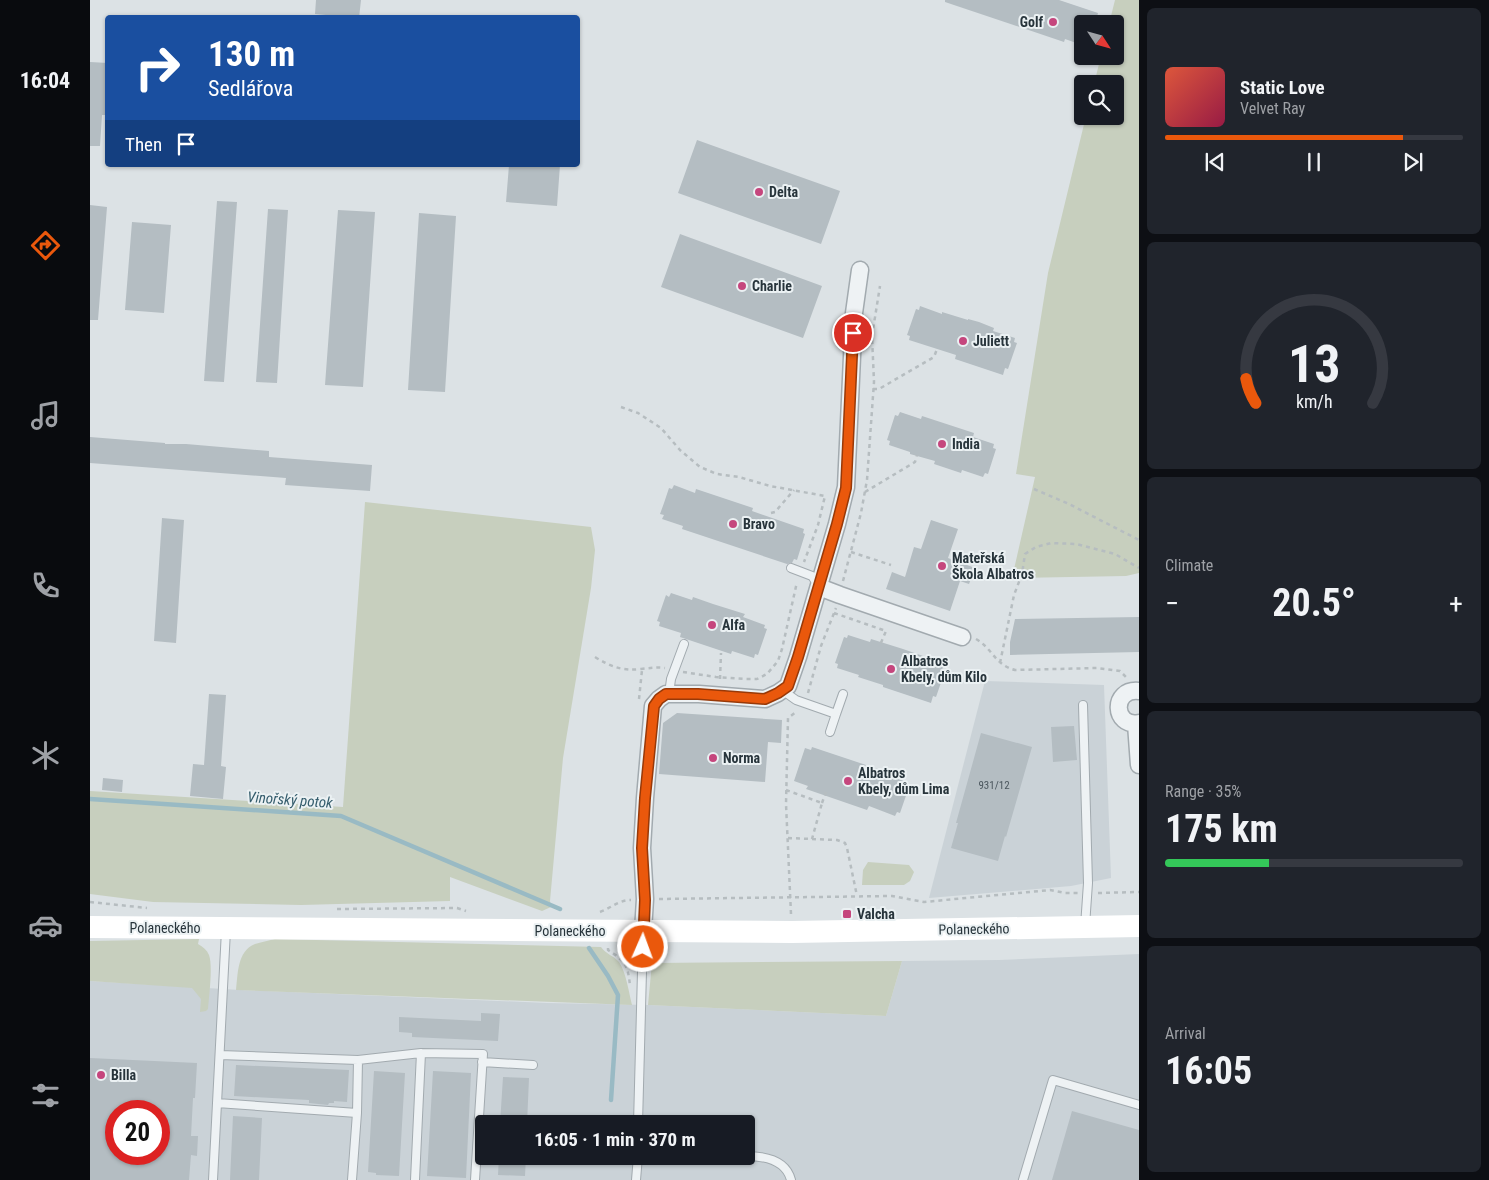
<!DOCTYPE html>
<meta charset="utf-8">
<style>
:root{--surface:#171b24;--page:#20242c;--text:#f1f3f6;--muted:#9ea1a6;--line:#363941;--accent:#ea580c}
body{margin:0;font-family:"Roboto Condensed",sans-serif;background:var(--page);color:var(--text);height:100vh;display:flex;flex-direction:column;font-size:19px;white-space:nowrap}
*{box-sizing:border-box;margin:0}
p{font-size:16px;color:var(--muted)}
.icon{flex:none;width:28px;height:28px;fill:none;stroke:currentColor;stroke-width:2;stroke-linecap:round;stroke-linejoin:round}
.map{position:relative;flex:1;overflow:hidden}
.drawer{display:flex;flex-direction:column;gap:8px;padding:8px;background:#0d0f14;width:350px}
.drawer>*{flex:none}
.top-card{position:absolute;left:15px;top:15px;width:475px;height:152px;border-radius:5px;box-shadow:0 1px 4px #0004;background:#1a4fa0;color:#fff;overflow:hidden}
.needle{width:32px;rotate:126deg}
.buttons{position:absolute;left:984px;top:15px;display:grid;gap:10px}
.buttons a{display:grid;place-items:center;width:50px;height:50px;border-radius:5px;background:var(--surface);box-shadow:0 1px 4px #0004;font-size:25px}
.speed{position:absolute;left:15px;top:1100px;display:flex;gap:10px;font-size:25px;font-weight:700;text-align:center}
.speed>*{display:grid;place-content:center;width:65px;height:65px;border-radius:50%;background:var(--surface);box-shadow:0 1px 4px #0004;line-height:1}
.speed .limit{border:8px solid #d22;background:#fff;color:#111}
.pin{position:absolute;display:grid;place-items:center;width:42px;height:42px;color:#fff;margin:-21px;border:2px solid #fff;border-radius:50%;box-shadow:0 1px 5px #0007}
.me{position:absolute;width:55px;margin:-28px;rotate:2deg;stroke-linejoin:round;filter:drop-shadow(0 0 4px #0008)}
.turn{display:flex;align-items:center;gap:18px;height:105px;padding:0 20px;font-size:22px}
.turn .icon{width:65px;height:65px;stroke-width:2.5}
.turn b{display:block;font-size:35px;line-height:42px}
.then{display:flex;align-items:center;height:48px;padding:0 20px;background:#0003;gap:10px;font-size:19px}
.big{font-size:38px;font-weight:700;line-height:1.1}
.drawer .card{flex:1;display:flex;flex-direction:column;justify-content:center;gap:8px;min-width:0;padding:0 18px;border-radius:8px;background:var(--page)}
.drawer .dial{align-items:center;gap:0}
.dial svg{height:130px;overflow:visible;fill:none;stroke:var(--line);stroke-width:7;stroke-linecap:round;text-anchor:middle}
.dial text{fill:var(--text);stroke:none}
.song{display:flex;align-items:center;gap:15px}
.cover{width:60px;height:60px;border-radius:8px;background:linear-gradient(135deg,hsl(10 70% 55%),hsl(340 70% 35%))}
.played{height:5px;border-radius:2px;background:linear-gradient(90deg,var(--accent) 80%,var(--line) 80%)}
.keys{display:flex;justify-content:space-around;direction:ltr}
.heat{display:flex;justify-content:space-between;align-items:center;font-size:28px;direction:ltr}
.charge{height:8px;border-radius:4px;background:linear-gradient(90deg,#34c759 35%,var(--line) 0)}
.trip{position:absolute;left:385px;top:1115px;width:280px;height:50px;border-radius:5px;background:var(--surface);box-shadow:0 1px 4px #0004;font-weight:700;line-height:50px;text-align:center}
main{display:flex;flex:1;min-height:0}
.menu{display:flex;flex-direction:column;width:90px;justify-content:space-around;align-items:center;background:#090b0e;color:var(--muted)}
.menu .icon{width:35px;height:35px}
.menu .on{color:var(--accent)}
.menu b{font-size:22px;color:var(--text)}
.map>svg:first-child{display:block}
.built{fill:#cad2d7;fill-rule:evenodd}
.green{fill:#c7cfbe}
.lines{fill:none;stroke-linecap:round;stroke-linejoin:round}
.stream{stroke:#99bac4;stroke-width:4.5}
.building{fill:#b4bdc2;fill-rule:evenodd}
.lane-casing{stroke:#a2aaaf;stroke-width:10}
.street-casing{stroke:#a2aaaf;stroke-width:19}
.path{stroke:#b6bdc0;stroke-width:2.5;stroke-dasharray:4 4;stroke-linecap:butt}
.lane{stroke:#eef2f4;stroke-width:8}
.street{stroke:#eef2f4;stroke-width:16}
.secondary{stroke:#fff;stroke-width:22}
.route-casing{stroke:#983908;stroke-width:12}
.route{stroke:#ea580c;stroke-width:9}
.poi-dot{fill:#c5467d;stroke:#ebf1f3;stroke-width:2}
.labels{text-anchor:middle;stroke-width:4;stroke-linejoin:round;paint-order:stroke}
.number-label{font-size:11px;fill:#4a565d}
.poi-label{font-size:14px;font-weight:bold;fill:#27343b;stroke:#ebf1f3;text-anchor:start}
.street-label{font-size:14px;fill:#27343b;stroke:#ebf1f3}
.water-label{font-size:15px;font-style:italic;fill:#345c6c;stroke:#ebf1f3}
</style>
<main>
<nav class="menu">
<b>16:04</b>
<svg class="icon on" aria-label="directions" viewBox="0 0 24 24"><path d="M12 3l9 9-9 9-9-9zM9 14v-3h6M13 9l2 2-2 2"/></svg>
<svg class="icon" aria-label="music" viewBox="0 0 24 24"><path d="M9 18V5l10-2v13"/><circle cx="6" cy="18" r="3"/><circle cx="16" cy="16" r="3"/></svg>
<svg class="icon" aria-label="phone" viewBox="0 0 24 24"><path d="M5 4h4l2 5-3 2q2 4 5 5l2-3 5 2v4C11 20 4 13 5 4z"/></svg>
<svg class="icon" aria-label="climate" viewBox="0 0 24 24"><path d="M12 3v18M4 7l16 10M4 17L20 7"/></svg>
<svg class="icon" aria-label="car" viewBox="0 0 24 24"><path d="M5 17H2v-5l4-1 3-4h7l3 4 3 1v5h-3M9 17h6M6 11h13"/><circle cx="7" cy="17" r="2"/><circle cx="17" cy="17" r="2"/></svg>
<svg class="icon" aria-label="filters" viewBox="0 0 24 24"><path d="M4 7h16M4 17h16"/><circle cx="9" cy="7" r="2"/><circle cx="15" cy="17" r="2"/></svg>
</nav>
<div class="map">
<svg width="1049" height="1180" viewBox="0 0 1049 1180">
<rect width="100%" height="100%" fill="#dce2e5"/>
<path class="built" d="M 895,681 L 1014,685 L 1021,878 L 981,886 L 839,898 Z
M 1049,954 L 1049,1180 L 0,1180 L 0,981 L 150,990 L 457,1003 L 558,1005 L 796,1016 L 812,961 L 909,960 ZM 26,1111 L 69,1111 L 69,1154 L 26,1154 ZM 394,1124 L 656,1124 L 656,1156 L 394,1156 Z"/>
<path class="green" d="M 1025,0 L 1049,0 L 1049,573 L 1036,576 L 922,578 L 945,477 L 926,474 L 958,273 L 996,116 L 1025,116 L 1025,84 L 1004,84 L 1011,56 L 1025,56 L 1025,24 L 1019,24 Z
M 275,502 L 501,527 L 505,550 L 501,588 L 473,758 L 460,901 L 461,907 L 452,911 L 360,877 L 360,901 L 211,905 L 63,902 L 0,894 L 0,791 L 253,807 Z
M 778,862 L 819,865 L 824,872 L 820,881 L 814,885 L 772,885 L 773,870 Z
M 109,939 L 108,944 C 113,947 117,950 119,955 C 123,966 119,996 118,1009 L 116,1011 L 110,1012 L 111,999 L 102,988 L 0,981 L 0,941 Z
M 185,939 L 511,947 C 516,954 524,956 529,962 C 536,972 539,993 542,1005 L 146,990 C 148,974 147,951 165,944 C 171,942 178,941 185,939 Z
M 812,961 L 796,1016 L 558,1005 L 562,963 Z"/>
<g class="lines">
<path class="stream" d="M 0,799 L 251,816 L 470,909
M 499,948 L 518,976 L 528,995 L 521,1100"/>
</g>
<path class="building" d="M 226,0 L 271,0 L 269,18 L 225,14 Z
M 855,0 L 969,0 L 1008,13 L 1005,24 L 992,24 L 992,45 L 975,39 L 974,42 L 855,2 Z
M 0,62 L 18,63 L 18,115 L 12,115 L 10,146 L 0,146 Z
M 607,140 L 750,191 L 731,244 L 588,193 Z
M 419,165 L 470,165 L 467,206 L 416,202 Z
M 127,201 L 147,202 L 134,382 L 114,381 Z
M 0,205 L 17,207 L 8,320 L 0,320 Z
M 178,209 L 198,210 L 187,383 L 166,382 Z
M 248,210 L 285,212 L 273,387 L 235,385 Z
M 329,213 L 366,216 L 355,392 L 318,390 Z
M 42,222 L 81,225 L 74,313 L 35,310 Z
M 590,234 L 732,286 L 713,338 L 571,287 Z
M 830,306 L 852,314 L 852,312 L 878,320 L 878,319 L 889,322 L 904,328 L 903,331 L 925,338 L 924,342 L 927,343 L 918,369 L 915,368 L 913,375 L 865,359 L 866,355 L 819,340 L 820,336 L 817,335 L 826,309 L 829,310 Z
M 810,412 L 831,419 L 832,416 L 884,433 L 883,437 L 904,444 L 903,448 L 906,449 L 898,474 L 895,473 L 893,477 L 872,470 L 871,473 L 844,464 L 845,461 L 820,454 L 820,452 L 799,445 L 800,441 L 797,440 L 805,415 L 808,416 Z
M 0,437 L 75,443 L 75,444 L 96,444 L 179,451 L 179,457 L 282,465 L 280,491 L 195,485 L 196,478 L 0,463 Z
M 584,485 L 605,493 L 606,489 L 663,508 L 662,511 L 714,529 L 713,533 L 715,534 L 707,560 L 704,559 L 702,563 L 697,564 L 592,529 L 593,526 L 572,519 L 574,515 L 570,514 L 574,503 L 579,488 L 582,489 Z
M 72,518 L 94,520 L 86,643 L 64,641 Z
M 841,520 L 868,529 L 858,558 L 885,568 L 879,584 L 870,581 L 860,611 L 796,589 L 802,572 L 815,577 L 824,547 L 831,549 Z
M 581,593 L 602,600 L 603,597 L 623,604 L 655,614 L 653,617 L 675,625 L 674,628 L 677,629 L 668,655 L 665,654 L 664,658 L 642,651 L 641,654 L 590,637 L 591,633 L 569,626 L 570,622 L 567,621 L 576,595 L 579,597 Z
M 1049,617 L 1049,652 L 920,655 L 920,642 L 925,619 Z
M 758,635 L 780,642 L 781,639 L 813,649 L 833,656 L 831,659 L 853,667 L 852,670 L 855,671 L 846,697 L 843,696 L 841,703 L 793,687 L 793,685 L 768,677 L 769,675 L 747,668 L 748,664 L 745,663 L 754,637 L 757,638 Z
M 119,694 L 136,695 L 131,766 L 136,767 L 133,799 L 100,796 L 103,764 L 114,765 Z
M 587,713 L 692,720 L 691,743 L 678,742 L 675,782 L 569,774 L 573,723 Z
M 984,726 L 987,760 L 963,762 L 961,727 Z
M 891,733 L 942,747 L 916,837 L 915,836 L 908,861 L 861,848 L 868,823 L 866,823 Z
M 722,747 L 791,770 L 790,773 L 817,782 L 815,786 L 819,787 L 810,813 L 807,812 L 805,816 L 779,806 L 777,810 L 716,789 L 718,786 L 704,781 L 715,748 L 721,750 Z
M 13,778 L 33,780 L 32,792 L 12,790 Z
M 391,1013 L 410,1014 L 408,1041 L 322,1037 L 322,1033 L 309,1032 L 309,1017 L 391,1021 Z
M 0,1058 L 107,1063 L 105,1098 L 103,1098 L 101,1136 L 108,1136 L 107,1156 L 101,1155 L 99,1180 L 0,1180 ZM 26,1111 L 69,1111 L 69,1154 L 26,1154 Z
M 146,1065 L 259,1070 L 257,1102 L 244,1101 L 244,1103 L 239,1103 L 238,1105 L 219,1103 L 219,1100 L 144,1096 Z
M 284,1071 L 315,1073 L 309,1176 L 286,1175 L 286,1173 L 278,1172 Z
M 343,1071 L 381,1073 L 376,1178 L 337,1176 Z
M 413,1077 L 439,1078 L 437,1124 L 410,1124 Z
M 982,1111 L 1049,1130 L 1049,1180 L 962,1180 Z
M 143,1116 L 172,1118 L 169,1180 L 140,1180 Z
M 409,1156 L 436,1156 L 435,1176 L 408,1175 Z"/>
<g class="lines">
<defs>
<path id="lane" d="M 701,568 L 722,576 L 728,585
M 692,690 L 706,700 L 746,714 L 753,694
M 579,694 L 581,679 L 594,644
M 993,705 L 998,883 L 995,926
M 740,732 L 746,714
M 130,1055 L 268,1060 L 331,1053
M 392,1062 L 443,1065
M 127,1103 L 267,1113
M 548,1124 L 553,933
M 656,1156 C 674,1156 696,1160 701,1180
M 123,1180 L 136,930
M 262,1180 L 267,1113 L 268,1060
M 325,1180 L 331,1053 L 393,1054 L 385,1180
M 546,1180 L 548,1156
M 933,1180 L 963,1080 L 1049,1105"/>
<path id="street" d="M 729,587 L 750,595 L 872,637
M 1049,691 C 1021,688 1023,728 1049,723
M 1046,724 L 1049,765
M 553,931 L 555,899 L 552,848 L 555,798 L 563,706 L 569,699 L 576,694 L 609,694 L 675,699 L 688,693 L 698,686 L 708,657 L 747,524 L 756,487 L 764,313 L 770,270"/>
</defs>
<use href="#lane" class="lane-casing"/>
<use href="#street" class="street-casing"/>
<path class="path" d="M 783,389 L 789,389 L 844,357 L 847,349
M 531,407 L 548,413 L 571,428 L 590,450 L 610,467 L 627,474 L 649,477 L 680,486 L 735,496 L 728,525 L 714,562
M 944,489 L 979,504 L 1049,540
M 775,492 L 825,462 L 827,455
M 681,513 L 685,512 L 704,490
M 761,552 L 801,565
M 753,581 L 771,513 L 777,480 L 784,382 L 782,336 L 790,286
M 744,613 L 796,631 L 790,645
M 886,639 C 902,648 905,665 925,670 L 1007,668 L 1030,671 L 1037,678
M 505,657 C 521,667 532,671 551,669 C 560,668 567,667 575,668
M 910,663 L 924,595 L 932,574 L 935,554 L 946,547 L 961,543 L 986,544 L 1025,554 L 1049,568
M 593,672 L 626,677 L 656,679 L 667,679 L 677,674 L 688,661 L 692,649 L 707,582
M 630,679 L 631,653
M 718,693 L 731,646 L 746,608
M 549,699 L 552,670
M 696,790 L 732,803 L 722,839
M 732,803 L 737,789
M 698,838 L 747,840 L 755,843 L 757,848 L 767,896
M 1008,893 L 1049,892
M 569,899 L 802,896 L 834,902 L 960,890 L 975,893 L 988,893
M 0,902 L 57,908
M 247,909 L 367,908 L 376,911
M 510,912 C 521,908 529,900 541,900
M 701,914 L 696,804 L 698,718 L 706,712
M 518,948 L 518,950 C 535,961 538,965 540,986"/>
<use href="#lane" class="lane"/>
<use href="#street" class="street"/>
<path class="secondary" d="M 0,927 L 702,932 L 1049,926"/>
</g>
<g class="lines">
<defs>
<path id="route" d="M 553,947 L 555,900 L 552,848 L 555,798 L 564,706 L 569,699 L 576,694 L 608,694 L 675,699 L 688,693 L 698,686 L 708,657 L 747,524 L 756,488 L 763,333"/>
</defs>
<use href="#route" class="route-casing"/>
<use href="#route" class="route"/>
</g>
<g class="poi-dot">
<circle cx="963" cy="22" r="5"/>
<circle cx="669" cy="192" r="5"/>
<circle cx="652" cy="286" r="5"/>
<circle cx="873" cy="341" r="5"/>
<circle cx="852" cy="444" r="5"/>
<circle cx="643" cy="524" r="5"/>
<circle cx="852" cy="566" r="5"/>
<circle cx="622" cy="625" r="5"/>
<circle cx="801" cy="669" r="5"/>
<circle cx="623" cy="758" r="5"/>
<circle cx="758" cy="781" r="5"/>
<rect x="752" y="909" width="10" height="10" rx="2.5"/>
<circle cx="11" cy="1075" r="5"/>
</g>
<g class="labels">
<g class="number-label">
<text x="904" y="789">931/12</text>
</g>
<g class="poi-label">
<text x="953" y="27" text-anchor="end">Golf</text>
<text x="679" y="197">Delta</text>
<text x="662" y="291">Charlie</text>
<text x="883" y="346">Juliett</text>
<text x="862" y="449">India</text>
<text x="653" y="529">Bravo</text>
<text x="862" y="563">Mateřská<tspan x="862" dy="16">Škola Albatros</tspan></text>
<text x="632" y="630">Alfa</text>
<text x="811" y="666">Albatros<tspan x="811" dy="16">Kbely, dům Kilo</tspan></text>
<text x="633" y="763">Norma</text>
<text x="768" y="778">Albatros<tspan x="768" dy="16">Kbely, dům Lima</tspan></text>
<text x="767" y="919">Valcha</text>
<text x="21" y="1080">Billa</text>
</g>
<g class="street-label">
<text x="75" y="933">Polaneckého</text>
<text transform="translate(884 929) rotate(-1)" y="5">Polaneckého</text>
<text x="480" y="936">Polaneckého</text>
</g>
<g class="water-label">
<text transform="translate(200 800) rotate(4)" y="5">Vinořský potok</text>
</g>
</g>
</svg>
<div class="buttons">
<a><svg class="needle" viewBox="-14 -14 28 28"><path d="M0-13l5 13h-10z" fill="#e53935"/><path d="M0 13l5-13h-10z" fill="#9ea1a6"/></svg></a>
<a><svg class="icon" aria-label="search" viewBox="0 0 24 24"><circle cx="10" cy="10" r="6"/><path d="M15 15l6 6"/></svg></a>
</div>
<div class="speed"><div class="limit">20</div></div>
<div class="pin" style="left:763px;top:333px;background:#d93025"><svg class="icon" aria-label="arrive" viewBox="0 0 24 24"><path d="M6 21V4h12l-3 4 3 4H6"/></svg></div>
<svg class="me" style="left:553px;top:947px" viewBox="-20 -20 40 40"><circle r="17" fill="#ea580c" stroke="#fff" stroke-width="3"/><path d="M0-11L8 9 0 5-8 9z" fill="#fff"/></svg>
<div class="trip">16:05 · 1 min · 370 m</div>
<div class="top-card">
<div class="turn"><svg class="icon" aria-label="right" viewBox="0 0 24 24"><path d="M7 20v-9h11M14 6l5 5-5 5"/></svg><div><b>130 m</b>Sedlářova</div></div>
<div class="then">Then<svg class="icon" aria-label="arrive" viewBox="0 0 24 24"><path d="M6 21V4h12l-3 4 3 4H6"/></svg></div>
</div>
</div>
<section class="drawer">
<div class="card">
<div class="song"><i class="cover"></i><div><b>Static Love</b><p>Velvet Ray</p></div></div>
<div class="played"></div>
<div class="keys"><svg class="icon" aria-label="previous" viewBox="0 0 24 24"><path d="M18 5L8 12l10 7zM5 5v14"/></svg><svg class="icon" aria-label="pause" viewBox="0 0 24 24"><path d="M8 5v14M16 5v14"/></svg><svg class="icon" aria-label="next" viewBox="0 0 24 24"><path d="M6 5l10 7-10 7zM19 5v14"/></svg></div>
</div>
<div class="card dial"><svg viewBox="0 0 100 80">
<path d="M14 69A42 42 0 1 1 86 69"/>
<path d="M14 69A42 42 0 0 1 8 54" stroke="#ea580c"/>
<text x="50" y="56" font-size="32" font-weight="700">13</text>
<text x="50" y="72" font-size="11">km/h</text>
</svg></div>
<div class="card"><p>Climate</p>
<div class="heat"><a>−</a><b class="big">20.5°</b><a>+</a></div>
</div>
<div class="card"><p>Range · 35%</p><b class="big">175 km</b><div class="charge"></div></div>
<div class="card"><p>Arrival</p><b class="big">16:05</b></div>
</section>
</main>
